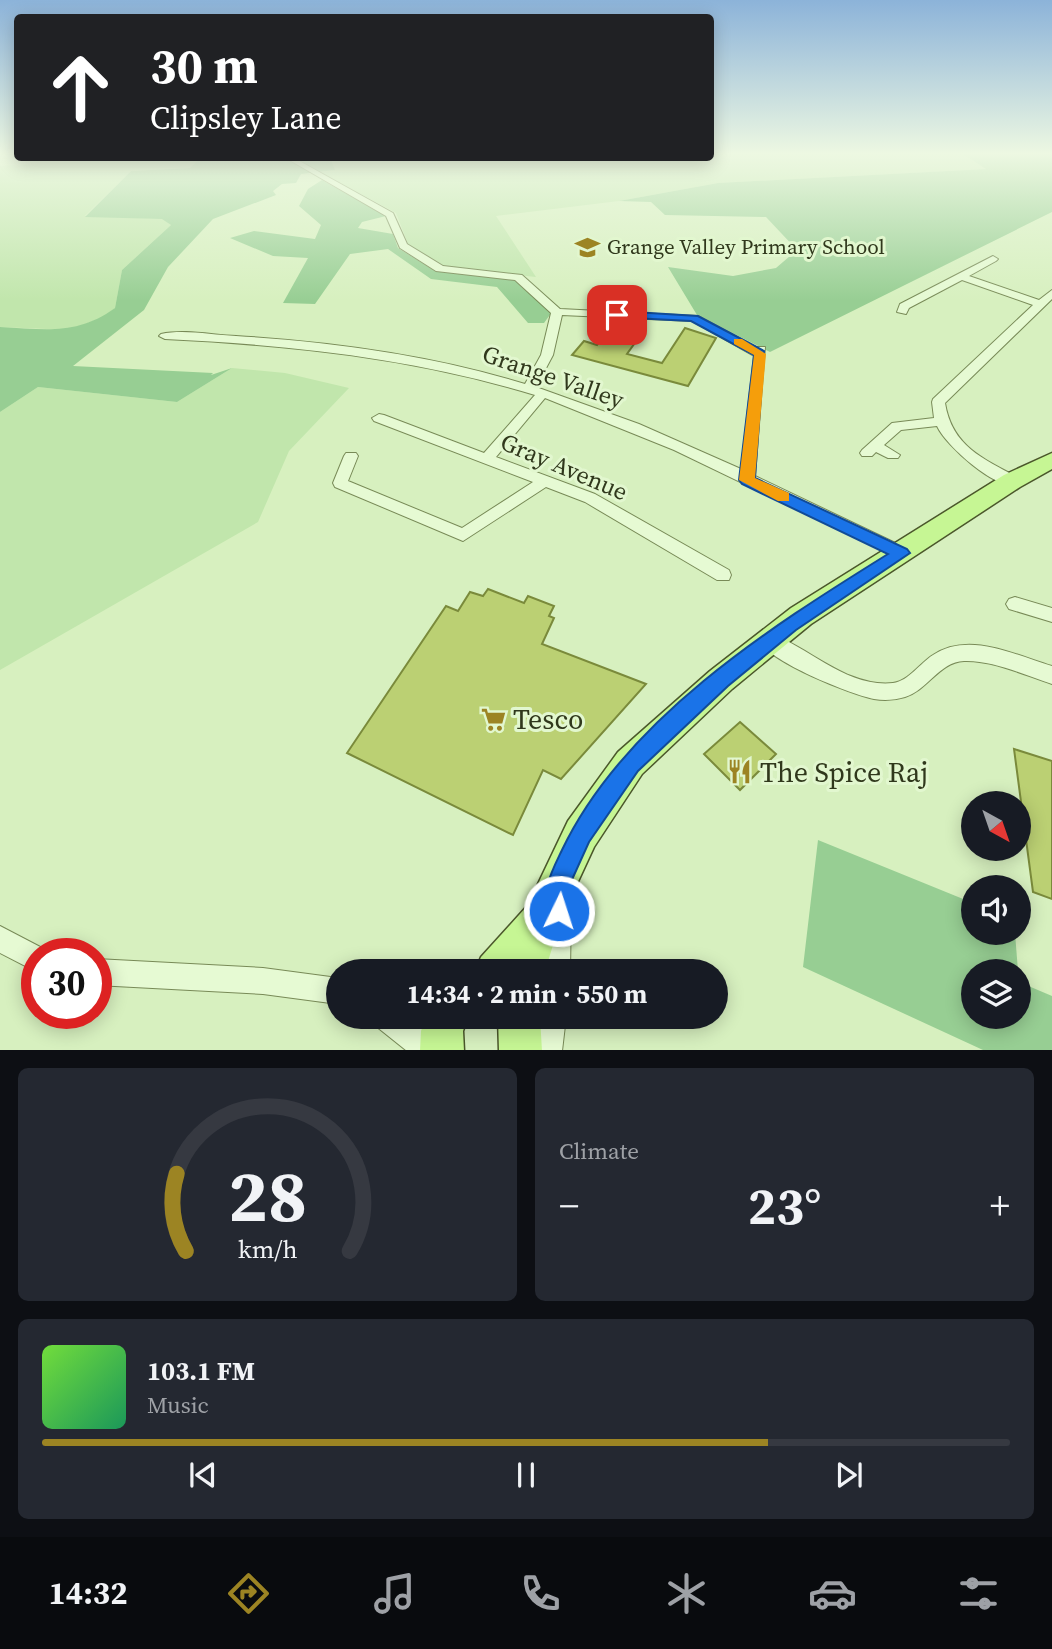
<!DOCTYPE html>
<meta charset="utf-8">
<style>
:root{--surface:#171b24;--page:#242831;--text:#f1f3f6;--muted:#9ea1a6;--line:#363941;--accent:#9c8423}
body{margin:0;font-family:"Source Serif 4",serif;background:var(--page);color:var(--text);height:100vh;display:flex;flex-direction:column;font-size:26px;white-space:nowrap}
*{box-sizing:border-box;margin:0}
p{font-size:23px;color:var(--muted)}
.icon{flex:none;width:38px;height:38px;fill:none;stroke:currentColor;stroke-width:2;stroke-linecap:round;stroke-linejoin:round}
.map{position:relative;height:1050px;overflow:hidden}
.panel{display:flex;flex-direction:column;gap:18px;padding:18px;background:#0d0f14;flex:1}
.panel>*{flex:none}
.top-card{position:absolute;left:14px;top:14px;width:700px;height:147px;border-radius:7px;box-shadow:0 4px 18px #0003;background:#202124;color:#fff;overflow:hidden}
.needle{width:46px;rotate:140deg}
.buttons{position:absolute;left:961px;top:791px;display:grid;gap:14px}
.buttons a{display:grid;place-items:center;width:70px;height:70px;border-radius:50%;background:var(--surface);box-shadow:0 4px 18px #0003;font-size:35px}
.speed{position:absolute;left:21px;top:938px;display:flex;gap:14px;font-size:35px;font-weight:700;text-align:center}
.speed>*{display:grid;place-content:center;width:91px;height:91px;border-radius:50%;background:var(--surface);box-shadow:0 4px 18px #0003;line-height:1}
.speed .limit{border:10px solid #d22;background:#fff;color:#111}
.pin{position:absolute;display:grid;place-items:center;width:60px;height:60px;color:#fff;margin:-30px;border-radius:14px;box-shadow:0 4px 10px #0006}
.me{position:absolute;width:77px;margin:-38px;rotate:4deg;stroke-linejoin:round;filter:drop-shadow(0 0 5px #0008)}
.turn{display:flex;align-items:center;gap:24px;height:147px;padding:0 21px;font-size:32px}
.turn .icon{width:91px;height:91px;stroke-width:2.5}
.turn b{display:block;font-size:49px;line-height:60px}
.big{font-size:52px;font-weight:700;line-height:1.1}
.panel .card{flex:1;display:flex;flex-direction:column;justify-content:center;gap:10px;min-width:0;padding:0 24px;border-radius:10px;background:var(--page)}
.panel .dial{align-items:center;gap:0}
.dial svg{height:182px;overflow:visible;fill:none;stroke:var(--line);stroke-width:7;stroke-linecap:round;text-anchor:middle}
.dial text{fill:var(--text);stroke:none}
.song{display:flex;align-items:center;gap:21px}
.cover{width:84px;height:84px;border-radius:10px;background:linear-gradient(135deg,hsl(100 70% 55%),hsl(150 70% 35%))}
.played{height:7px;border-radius:4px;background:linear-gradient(90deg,var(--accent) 75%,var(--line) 75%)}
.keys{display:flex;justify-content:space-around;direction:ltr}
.heat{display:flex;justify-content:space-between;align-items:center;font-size:38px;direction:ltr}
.panel .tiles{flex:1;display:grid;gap:18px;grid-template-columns:1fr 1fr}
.card:last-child{grid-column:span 2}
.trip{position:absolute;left:326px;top:959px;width:402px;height:70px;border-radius:35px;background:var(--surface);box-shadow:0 4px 18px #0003;font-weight:700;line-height:70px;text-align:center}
.dock{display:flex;height:112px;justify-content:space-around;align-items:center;background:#090b0e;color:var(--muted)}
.dock .icon{width:49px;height:49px}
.dock .on{color:var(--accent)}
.dock b{font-size:32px;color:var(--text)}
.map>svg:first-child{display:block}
.farmland{fill:#c1e6ac}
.green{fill:#97ce93}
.building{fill:#bbd073;stroke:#7a8a3b;stroke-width:2}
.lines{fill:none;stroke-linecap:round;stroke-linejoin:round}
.street-casing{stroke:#788a57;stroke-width:2}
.primary-casing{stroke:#4b572b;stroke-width:3}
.street{fill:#e6fad3;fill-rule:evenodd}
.primary{fill:#c6f694;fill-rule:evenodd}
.route{fill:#1a73e8;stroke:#114b97;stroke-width:2}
.slow{fill:#f59e0b}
.labels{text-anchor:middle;stroke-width:6;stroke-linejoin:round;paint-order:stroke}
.far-poi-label{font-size:21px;fill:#30381c;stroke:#e2f7cf;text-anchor:start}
.street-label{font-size:24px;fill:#30381c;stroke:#e2f7cf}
.near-poi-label{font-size:28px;fill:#30381c;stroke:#e2f7cf;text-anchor:start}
</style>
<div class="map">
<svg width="1052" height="1051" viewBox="0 0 1052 1051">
<rect width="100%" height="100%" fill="#d7f0bf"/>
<path class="farmland" d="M 711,154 L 963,154 L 987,169 L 718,183 L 619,201 L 496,216 L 536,277 L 445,267 L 408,244 L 396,213 L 320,172 L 334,170 L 330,158 L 710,158 Z
M 145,158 L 200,158 L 190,168 L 131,171 L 85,216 L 163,219 L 171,225 L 122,270 L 115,308 L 103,317 L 70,330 L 0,327 L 0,166 L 127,159 L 133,161 Z
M 232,368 L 285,373 L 349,388 L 289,451 L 258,522 L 0,670 L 0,412 L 38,387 L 177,402 Z"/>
<path class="green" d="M 963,154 L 1052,154 L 1052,212 L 770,352 L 697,315 L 668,267 L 733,276 L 776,268 L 797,250 L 766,217 L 665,215 L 651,202 L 619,201 L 718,183 L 986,169 Z
M 200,158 L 330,158 L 335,170 L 301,174 L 296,183 L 282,184 L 273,191 L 276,195 L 213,219 L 168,267 L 144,310 L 73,366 L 213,373 L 211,375 L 232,368 L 177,402 L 38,387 L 0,412 L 0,327 C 45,329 76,336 115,308 L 122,270 L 171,225 L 162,219 L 85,217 L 131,171 L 190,168 Z
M 322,180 L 386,216 L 362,222 L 358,228 L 393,234 L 398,248 L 435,271 L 515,279 L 552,312 L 544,323 L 528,323 L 497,287 L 431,279 L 388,249 L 350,254 L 315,304 L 283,303 L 308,258 L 273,256 L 230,238 L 254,231 L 315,239 L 321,225 L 299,206 L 308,189 Z
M 818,840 L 973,903 L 973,933 L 1015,933 L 1018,971 L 973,971 L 973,1017 L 1018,1017 L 1019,982 L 1052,996 L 1052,1050 L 983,1050 L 803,967 Z"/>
<path class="building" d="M 615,322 L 645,329 L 627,354 L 662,363 L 685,328 L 716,338 L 688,386 L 572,355 L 584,341 L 597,345 Z
M 488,589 L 524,603 L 528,596 L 554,606 L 549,616 L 554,618 L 542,644 L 646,684 L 561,779 L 543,770 L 513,835 L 347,753 L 446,606 L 458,611 L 470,592 L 483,596 Z
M 740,722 L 776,754 L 740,790 L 704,754 Z
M 1014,749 L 1052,761 L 1052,899 L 1033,892 Z"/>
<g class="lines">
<defs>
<path id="street" d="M 286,158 L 294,158 L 393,213 L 407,244 L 443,266 L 522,275 L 560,309 L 698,316 L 756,347 L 765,347 L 755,476 L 908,549 L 910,553 L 908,557 L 896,557 L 674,450 L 545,398 L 496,457 L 595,494 L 729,570 L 731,575 L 729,580 L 717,580 L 585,502 L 546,487 L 463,541 L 335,487 L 333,483 L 344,456 L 346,453 L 356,453 L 358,456 L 348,481 L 462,528 L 533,482 L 374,421 L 372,418 L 379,414 L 384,415 L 484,453 L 535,395 C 414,358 291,345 165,339 L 159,336 L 161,334 C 184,329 212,335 236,336 C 334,342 431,355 525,384 L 541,355 L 551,313 L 515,280 L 436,271 L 400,248 L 386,216 ZM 562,315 L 692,321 L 754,356 L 741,469 L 639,424 L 536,387 L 553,355 Z
M 993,256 L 998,259 L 996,261 L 969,276 L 1039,300 L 1052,290 L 1052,299 L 945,403 C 952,446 982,458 1017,477 L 1019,481 L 1017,485 C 996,490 946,446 937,426 L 901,430 L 884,445 L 900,455 L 898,458 L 888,458 L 876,452 L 872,456 L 862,456 L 860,453 L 862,450 L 892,423 L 934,418 L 932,402 L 933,399 L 1033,305 L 962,280 L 909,308 L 906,314 L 897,312 L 900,304 Z
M 1015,597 L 1052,608 L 1052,622 L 1009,609 L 1006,604 L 1009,599 Z
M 769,633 C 809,647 847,688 893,683 C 909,681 920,663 933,655 C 969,631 1015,655 1052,666 L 1052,684 C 1024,675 993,660 964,661 C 939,662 928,690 905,697 C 895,700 885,701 874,699 C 850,694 770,662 760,641 L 763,635 Z
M 559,895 L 568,898 L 571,907 L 570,971 L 544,971 L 547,907 L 550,898 Z
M 0,926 L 46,950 L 48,954 L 37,954 L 37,972 L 0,953 Z
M 96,959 L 263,968 L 338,978 L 338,1004 L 263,994 L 96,985 Z
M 374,1017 L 408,1017 L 439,1041 L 443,1051 L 407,1051 L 377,1027 Z
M 540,1017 L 566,1017 L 562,1051 L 534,1051 Z"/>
<path id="primary" d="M 1052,453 L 1052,469 L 1020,487 L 811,624 L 732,689 L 642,774 L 594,847 L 562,916 L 545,971 L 475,971 L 481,957 L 528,905 L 568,821 L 618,752 L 710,671 L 791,608 L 1004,475 Z
M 426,1017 L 468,1017 L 463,1031 L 464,1051 L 420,1051 L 421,1031 Z
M 498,1017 L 540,1017 L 542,1051 L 499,1051 Z"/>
</defs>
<use href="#street" class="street-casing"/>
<use href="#primary" class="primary-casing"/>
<use href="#street" class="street"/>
<use href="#primary" class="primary"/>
</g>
<linearGradient id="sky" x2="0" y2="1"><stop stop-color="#8cb3d9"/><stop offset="0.51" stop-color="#edf8e2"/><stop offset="1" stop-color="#edf8e2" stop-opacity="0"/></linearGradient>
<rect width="1052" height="301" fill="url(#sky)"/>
<path class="route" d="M 617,311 L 698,316 L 764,351 L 755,478 L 907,549 L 910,553 L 796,630 L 728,686 L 638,771 L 589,842 L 570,884 L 571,911 L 567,920 L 559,924 L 550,920 C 539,894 551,873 562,850 C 624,720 769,628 888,554 L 742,484 L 739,480 L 754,355 L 691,321 L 613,317 L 613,312 Z"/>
<path class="slow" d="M 734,339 L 742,339 L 766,354 L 755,478 L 789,493 L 789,501 L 778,501 L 739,480 L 754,355 L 734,344 Z"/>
<defs>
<symbol id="school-bare" viewBox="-9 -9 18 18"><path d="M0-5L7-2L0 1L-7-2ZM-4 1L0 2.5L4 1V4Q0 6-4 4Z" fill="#9c8423" stroke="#e2f7cf" stroke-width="2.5" paint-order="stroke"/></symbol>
<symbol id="supermarket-bare" viewBox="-9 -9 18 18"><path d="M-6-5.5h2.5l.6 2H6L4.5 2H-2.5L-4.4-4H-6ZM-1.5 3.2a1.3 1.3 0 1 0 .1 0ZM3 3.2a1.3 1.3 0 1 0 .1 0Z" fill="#9c8423" stroke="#e2f7cf" stroke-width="2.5" paint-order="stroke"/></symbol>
<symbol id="restaurant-bare" viewBox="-9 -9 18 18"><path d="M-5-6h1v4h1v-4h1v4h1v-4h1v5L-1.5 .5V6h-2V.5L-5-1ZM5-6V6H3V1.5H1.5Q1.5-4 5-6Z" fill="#9c8423" stroke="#e2f7cf" stroke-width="2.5" paint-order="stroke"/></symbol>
</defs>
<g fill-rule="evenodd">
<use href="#school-bare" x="570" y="230" width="35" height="35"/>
<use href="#supermarket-bare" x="476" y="702" width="35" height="35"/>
<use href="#restaurant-bare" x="722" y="754" width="35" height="35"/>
</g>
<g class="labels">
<g class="far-poi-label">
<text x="607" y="254">Grange Valley Primary School</text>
</g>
<g class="street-label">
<text transform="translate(553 377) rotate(19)" y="8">Grange Valley</text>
<text transform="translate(564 467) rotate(23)" y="8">Gray Avenue</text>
</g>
<g class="near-poi-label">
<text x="513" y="729">Tesco</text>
<text x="760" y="782">The Spice Raj</text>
</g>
</g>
</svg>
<div class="buttons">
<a><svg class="needle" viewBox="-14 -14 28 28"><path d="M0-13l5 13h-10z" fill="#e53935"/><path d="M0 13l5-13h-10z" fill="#9ea1a6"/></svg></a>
<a><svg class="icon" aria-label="sound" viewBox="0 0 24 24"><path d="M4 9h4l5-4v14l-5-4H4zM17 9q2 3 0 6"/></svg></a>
<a><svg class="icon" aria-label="layers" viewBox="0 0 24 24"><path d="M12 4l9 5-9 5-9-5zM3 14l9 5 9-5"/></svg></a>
</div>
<div class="speed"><div class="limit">30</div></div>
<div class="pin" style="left:617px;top:315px;background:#d93025"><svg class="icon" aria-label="arrive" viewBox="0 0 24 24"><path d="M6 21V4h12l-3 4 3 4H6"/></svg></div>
<svg class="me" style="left:559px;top:911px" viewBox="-20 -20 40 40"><circle r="17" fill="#1a73e8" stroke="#fff" stroke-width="3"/><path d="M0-11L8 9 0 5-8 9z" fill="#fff"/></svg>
<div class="trip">14:34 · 2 min · 550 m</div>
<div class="top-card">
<div class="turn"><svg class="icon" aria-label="ahead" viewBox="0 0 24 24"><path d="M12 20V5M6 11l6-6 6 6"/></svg><div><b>30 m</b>Clipsley Lane</div></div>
</div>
</div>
<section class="panel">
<div class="tiles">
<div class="card dial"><svg viewBox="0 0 100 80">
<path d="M14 69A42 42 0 1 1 86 69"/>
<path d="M14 69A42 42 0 0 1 10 35" stroke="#9c8423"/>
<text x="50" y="56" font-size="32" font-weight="700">28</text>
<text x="50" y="72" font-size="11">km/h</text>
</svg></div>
<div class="card"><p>Climate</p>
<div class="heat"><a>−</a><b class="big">23°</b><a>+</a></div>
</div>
<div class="card">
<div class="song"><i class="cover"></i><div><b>103.1 FM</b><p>Music</p></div></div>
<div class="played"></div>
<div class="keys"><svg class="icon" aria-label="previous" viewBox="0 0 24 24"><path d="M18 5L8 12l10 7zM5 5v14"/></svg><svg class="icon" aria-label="pause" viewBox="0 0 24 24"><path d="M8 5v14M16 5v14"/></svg><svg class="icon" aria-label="next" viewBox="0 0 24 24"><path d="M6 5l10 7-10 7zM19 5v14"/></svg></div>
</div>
</div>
</section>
<nav class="dock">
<b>14:32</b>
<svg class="icon on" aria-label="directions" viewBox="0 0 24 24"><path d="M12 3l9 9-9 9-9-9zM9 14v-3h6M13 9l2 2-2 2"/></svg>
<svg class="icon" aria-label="music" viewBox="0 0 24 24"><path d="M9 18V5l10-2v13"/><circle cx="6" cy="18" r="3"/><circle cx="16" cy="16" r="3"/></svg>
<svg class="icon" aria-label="phone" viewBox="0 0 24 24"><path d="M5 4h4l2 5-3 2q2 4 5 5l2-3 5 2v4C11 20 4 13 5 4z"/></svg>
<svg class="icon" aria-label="climate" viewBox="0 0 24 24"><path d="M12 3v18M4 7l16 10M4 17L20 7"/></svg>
<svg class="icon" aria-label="car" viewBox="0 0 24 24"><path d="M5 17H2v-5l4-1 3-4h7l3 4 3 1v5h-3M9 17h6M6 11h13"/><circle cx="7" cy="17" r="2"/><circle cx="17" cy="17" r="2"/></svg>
<svg class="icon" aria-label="filters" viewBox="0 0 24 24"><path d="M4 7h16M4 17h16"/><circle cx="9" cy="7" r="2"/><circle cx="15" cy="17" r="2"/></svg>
</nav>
